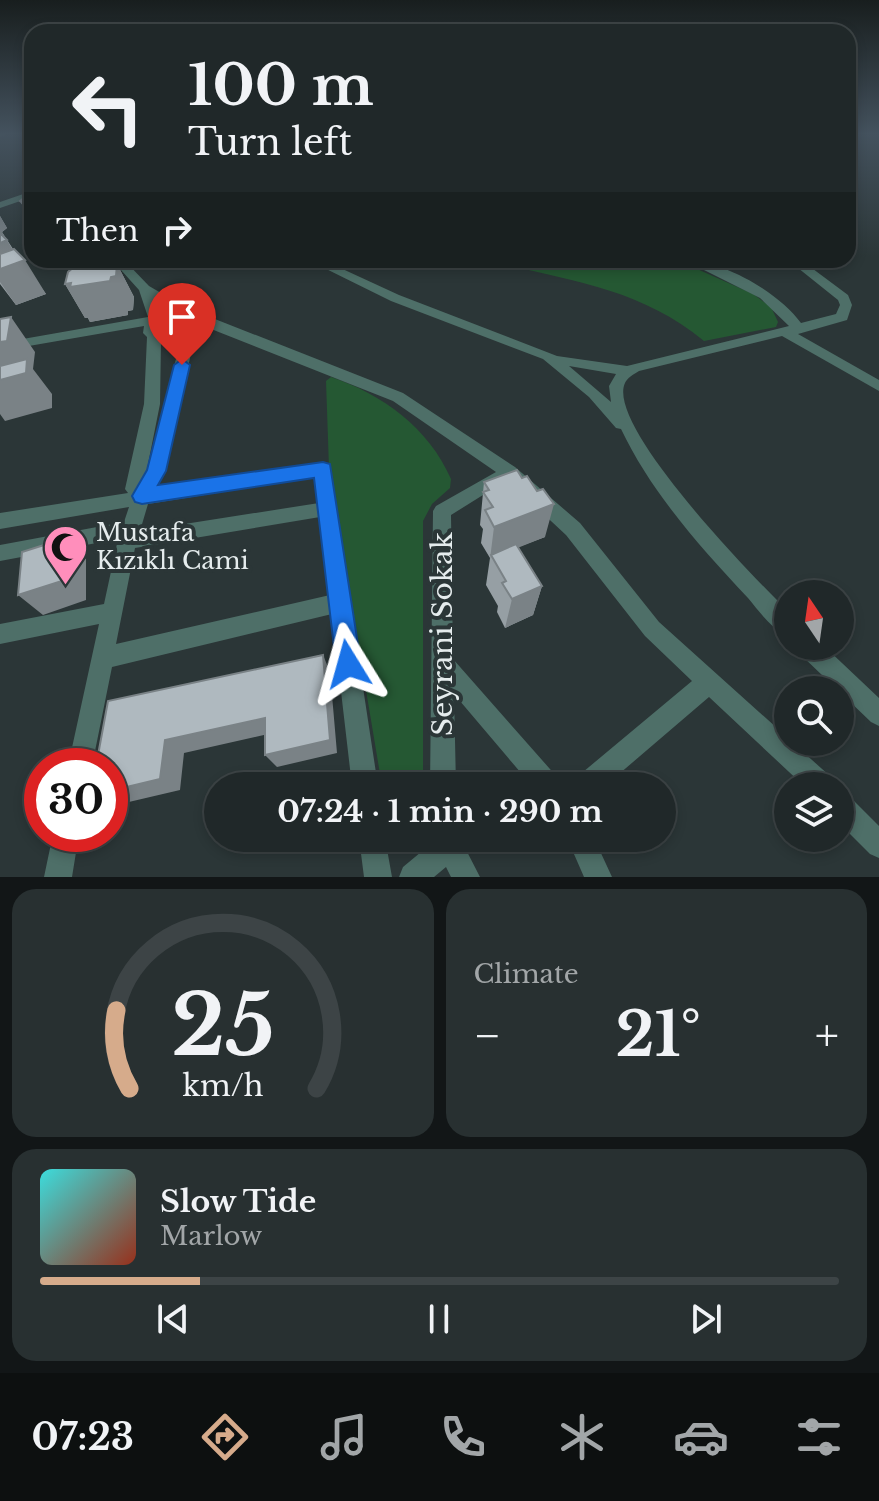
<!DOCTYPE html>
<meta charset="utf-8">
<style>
:root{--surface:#202829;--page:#283031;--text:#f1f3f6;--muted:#a2a6a8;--line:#3d4446;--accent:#d6ab8b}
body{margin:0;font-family:"Libre Baskerville",serif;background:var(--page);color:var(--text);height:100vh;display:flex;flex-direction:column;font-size:30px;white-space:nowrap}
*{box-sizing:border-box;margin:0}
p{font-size:26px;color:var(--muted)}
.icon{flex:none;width:44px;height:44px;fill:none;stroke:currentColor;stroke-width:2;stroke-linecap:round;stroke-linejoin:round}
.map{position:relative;height:877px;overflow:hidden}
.drawer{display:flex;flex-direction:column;gap:12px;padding:12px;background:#121617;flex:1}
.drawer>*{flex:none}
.banner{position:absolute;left:24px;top:24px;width:832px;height:244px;border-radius:24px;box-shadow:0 4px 12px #0003,0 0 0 2px var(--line);background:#202829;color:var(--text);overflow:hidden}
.needle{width:52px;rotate:347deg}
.controls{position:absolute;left:774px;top:580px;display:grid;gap:16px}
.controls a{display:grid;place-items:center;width:80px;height:80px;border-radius:50%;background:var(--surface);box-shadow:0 4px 12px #0003,0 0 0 2px var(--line);font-size:40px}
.speed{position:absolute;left:24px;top:748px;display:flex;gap:16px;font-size:40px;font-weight:700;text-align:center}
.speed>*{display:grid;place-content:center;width:104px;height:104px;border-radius:50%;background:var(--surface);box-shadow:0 4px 12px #0003,0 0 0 2px var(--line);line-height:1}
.speed .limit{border:12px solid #d22;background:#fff;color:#111}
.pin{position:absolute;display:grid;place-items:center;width:68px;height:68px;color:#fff;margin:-82px -34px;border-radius:50% 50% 50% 0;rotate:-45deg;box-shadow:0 0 8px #0007}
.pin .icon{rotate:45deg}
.me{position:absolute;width:88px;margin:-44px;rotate:352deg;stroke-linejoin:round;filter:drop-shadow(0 0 6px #0008)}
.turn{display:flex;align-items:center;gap:28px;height:168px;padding:0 32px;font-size:36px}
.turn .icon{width:104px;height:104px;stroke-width:2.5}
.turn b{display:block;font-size:56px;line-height:68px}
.then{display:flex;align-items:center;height:76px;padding:0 32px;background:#0003;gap:16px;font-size:30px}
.big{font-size:60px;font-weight:700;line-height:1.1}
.drawer .tile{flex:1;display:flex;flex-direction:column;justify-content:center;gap:12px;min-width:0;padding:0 28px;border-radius:24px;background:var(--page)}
.drawer .dial{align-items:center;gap:0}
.dial svg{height:208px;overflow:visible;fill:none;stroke:var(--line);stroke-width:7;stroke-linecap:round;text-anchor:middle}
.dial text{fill:var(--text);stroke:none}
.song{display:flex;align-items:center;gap:24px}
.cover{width:96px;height:96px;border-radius:12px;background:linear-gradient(135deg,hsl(180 70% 55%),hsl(10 70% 35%))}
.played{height:8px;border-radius:4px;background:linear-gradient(90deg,var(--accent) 20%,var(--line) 20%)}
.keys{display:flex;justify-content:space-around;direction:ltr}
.heat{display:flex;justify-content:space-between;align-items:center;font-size:44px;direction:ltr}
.drawer .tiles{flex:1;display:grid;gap:12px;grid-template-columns:1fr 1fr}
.tile:last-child{grid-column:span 2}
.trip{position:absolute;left:204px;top:772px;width:472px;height:80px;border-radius:40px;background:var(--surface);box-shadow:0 4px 12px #0003,0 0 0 2px var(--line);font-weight:700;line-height:80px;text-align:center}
.dock{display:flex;height:128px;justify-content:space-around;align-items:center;background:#0d1010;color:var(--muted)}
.dock .icon{width:56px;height:56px}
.dock .selected{color:var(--accent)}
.dock b{font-size:36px;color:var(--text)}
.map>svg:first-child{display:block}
.green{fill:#255833}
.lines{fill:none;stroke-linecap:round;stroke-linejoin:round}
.minor{fill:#4e6f68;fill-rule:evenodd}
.wall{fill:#969fa4}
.shaded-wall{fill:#7a8286}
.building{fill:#afb9bf;stroke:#7a8286;stroke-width:2}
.route{fill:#1a73e8;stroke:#114b97;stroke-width:2}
.labels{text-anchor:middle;stroke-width:8;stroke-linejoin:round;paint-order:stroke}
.poi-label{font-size:24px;fill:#e5eced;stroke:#2b3637;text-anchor:start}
.near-street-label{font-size:28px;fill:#e5eced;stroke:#2b3637}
</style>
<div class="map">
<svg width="879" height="877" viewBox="0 0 879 877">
<rect width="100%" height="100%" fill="#2b3637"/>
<path class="green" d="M 487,260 L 677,260 L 753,294 L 771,307 L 778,322 L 776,327 L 704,341 C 637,286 566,281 487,260 Z
M 331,377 C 382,394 429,428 451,479 L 450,488 L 432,504 L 423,521 L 423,786 L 382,786 L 329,468 L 326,381 Z"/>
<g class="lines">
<path class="minor" d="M 0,134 L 7,134 L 0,137 Z
M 32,191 L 32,197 L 0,208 L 0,202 Z
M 112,260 L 124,260 L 149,286 L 187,308 L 403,393 L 515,467 L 580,523 L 659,622 L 788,738 L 788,742 L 792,742 L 831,777 L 835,786 L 804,786 L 709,697 L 605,786 L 573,786 L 577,777 L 692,681 L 645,636 L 566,535 L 507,480 L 451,515 L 453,659 L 557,777 L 561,786 L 532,786 L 454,694 L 456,786 L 430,786 L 433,511 L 436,506 L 496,472 L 393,401 L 201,325 L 196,332 L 164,471 L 155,489 L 323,462 L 329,464 L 378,786 L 352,786 L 332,614 L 112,667 L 92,766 L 68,766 L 99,624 L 0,644 L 0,624 L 104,604 L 118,539 L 0,561 L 0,545 L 124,522 L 129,507 L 0,529 L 0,513 L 128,493 L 125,489 L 144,404 L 147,337 L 143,333 L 144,326 L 0,351 L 0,343 L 148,317 L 139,290 ZM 155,300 L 170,309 L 159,313 ZM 181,315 L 191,320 C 182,333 171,336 157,331 L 157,326 L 172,316 ZM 181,339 L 148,470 L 146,474 L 160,404 L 161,341 L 167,343 ZM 316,477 L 319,503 L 140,531 L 148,504 ZM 320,517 L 330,595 L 116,644 L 135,548 Z
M 308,260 L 323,260 L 399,295 L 557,356 L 627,366 L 789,326 L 760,298 L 684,260 C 723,260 778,292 801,323 L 836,314 L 840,305 L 838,300 L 788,260 L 801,260 L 848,295 L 852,305 L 847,320 L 798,334 L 879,380 L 879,391 L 782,336 L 639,371 C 634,374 627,378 625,383 C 605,426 757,581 788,611 L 788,636 C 772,630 759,611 748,598 C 700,547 651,492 621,429 L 616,428 L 589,397 L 543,359 L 391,301 ZM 569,366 L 616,374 L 609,386 L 611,402 Z
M 797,646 L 824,646 L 879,698 L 879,726 L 871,722 L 800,654 Z
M 840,792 L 849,796 L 879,826 L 879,858 L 870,854 L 840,824 Z
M 53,834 L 79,834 L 72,877 L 44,877 Z
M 359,838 L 385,838 L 392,877 L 364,877 Z
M 434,838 L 460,838 L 480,877 L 451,877 L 446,867 L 434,877 L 399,877 L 403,867 L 433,842 Z
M 567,838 L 594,838 L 612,877 L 584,877 Z"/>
</g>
<path class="wall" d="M 32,196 L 32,222 L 20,201 Z
M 0,216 L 7,228 L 2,232 L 13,249 L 46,294 L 16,305 L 0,284 Z
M 58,260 L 106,260 L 107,262 L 112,261 L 114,264 L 117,264 L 134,297 L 133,310 L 128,311 L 128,315 L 90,322 L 88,318 L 85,318 L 65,284 L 69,271 L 66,266 L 64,266 Z
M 484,482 L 545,537 L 518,547 L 542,586 L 533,615 L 505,628 L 497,612 L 498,606 L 486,585 L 490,558 L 481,543 L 483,529 L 480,525 Z"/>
<path class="shaded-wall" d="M 0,216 L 7,228 L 2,232 L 20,262 L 25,260 L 46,294 L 16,305 L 0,282 Z
M 67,260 L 106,260 L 114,276 L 112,261 L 117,270 L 117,264 L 134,297 L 133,310 L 128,311 L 128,315 L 90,322 L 88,318 L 85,318 L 65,284 L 71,283 L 81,286 Z
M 11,317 L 35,352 L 33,369 L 52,394 L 52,408 L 5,421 L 0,414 L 0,341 Z
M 554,504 L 545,537 L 492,558 L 491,555 L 490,559 L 494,527 Z
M 66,538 L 86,559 L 86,600 L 43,615 L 18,595 Z
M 542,586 L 533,615 L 505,628 L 512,599 Z
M 323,655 L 330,672 L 337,753 L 277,767 L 265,755 Z
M 265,718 L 277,732 L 184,753 L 180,790 L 116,805 L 110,803 L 110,791 L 165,740 Z"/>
<path class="building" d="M 32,196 L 32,210 L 31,210 L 20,201 L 24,198 Z
M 0,233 L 7,240 L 0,243 Z
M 14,249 L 25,260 L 0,269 L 0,254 Z
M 112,261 L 112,265 L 117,264 L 116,276 L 111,277 L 110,281 L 70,287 L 71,283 L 65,284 L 68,272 L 74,267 Z
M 11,317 L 7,341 L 0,342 L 0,319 Z
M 27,359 L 26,373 L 0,380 L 0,366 Z
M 517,470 L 522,478 L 527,476 L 537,491 L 543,489 L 554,504 L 494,527 L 485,510 L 493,507 L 483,492 L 489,490 L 484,482 Z
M 66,538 L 65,580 L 18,595 L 22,552 Z
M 516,544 L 542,586 L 512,599 L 502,583 L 506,581 L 491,555 Z
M 323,655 L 330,740 L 265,755 L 265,718 L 165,740 L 160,779 L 110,791 L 110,766 L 96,766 L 108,701 Z"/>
<linearGradient id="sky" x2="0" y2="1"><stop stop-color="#181e1e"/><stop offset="0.52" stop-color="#44525e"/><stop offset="1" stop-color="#44525e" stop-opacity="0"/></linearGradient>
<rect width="879" height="257" fill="url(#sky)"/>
<path class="route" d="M 182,359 L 190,365 L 166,471 L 158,485 L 323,462 L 330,464 L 361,664 L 357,672 L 348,676 L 340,672 L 336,664 L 314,478 L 142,504 L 135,502 L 132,496 L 147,470 L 174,365 Z"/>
<defs>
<symbol id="mosque-pin" viewBox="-11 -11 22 30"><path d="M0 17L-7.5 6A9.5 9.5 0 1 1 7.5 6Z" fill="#ff8ebb" stroke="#2b3637"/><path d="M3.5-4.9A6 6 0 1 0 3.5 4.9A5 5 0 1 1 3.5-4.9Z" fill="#111"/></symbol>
</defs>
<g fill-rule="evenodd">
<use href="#mosque-pin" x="40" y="522" width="51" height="69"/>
</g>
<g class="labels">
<g class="poi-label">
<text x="96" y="541">Mustafa<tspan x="96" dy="28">Kızıklı Cami</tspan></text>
</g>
<g class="near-street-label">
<text transform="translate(442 634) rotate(-90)" y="10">Seyrani Sokak</text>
</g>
</g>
</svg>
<div class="controls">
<a><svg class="needle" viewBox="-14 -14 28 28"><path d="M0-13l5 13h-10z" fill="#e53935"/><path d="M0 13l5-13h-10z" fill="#a2a6a8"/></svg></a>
<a><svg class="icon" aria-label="search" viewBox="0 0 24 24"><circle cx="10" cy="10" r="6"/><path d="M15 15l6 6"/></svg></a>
<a><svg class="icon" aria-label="layers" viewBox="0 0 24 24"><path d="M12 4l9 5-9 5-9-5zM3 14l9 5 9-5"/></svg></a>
</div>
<div class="speed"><div class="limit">30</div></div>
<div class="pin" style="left:182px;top:365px;background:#d93025"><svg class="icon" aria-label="arrive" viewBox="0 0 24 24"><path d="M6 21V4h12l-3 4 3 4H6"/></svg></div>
<svg class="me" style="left:348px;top:664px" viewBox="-20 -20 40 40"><path d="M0-17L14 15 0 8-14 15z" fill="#1a73e8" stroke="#fff" stroke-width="4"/></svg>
<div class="trip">07:24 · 1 min · 290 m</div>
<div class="banner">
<div class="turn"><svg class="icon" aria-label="left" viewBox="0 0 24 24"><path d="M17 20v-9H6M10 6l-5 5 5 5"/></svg><div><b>100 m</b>Turn left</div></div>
<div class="then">Then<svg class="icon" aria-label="right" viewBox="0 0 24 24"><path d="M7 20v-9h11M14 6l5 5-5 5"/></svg></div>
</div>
</div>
<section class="drawer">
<div class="tiles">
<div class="tile dial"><svg viewBox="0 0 100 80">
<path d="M14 69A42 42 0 1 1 86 69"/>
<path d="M14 69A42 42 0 0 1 9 39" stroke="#d6ab8b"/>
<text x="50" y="56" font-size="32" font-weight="700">25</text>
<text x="50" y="72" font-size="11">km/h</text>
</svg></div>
<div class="tile"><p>Climate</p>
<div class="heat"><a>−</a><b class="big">21°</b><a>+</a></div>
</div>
<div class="tile">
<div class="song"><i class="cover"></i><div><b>Slow Tide</b><p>Marlow</p></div></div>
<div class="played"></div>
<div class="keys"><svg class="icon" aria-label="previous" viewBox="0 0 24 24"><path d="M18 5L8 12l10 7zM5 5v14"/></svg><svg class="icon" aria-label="pause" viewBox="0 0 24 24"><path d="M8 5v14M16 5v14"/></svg><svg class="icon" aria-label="next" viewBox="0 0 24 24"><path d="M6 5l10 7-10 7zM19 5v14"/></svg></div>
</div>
</div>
</section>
<nav class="dock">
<b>07:23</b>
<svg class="icon selected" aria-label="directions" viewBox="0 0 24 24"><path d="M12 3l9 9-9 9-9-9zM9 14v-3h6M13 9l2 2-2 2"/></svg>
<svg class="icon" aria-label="music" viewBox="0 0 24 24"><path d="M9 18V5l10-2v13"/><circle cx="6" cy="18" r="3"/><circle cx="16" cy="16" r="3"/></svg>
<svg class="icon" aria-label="phone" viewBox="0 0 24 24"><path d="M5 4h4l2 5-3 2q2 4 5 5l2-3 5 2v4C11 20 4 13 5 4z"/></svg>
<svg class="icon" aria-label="climate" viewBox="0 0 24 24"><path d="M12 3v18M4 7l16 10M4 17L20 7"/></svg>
<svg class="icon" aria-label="car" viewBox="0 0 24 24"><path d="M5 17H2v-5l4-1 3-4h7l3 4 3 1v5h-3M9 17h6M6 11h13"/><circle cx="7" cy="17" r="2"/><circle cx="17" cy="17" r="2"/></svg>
<svg class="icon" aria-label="filters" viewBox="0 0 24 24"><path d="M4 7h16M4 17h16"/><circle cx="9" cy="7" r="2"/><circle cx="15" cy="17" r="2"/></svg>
</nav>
